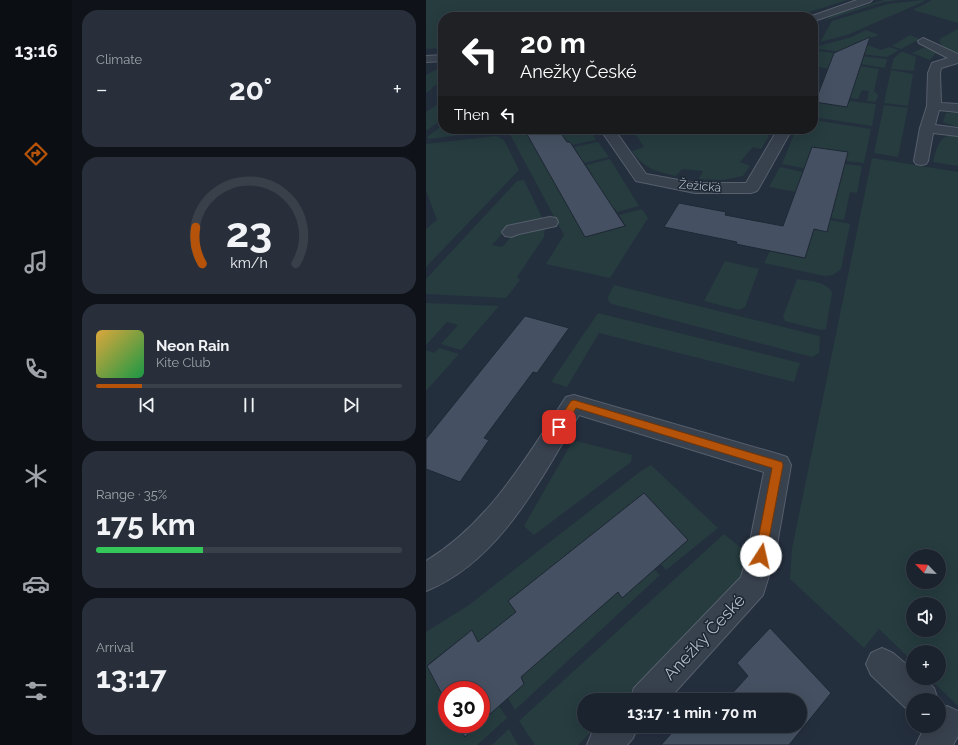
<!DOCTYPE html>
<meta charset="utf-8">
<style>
:root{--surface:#1b232e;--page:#282f3a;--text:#f1f3f6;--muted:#a0a4aa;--line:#39404a;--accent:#b45309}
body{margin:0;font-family:Raleway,sans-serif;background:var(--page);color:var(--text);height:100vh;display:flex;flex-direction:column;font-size:15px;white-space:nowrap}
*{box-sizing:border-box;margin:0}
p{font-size:13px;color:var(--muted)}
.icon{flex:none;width:22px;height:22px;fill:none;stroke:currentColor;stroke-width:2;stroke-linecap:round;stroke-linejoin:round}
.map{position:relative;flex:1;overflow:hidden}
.panel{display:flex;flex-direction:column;gap:10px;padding:10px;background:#0f1319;width:354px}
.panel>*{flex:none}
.hud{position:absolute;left:12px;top:12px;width:380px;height:122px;border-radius:16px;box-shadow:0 4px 16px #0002,0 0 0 1px var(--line);background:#202124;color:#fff;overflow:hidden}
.needle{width:26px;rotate:295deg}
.tools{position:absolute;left:480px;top:549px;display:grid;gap:8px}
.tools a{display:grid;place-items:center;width:40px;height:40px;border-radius:50%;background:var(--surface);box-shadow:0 4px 16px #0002,0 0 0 1px var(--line);font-size:20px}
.speed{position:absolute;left:12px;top:681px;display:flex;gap:8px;font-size:20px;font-weight:700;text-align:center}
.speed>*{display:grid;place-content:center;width:52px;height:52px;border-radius:50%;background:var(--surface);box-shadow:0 4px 16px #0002,0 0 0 1px var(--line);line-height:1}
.speed .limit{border:6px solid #d22;background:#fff;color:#111}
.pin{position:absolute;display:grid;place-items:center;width:34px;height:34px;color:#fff;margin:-17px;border-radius:8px;box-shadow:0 2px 6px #0006}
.me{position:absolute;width:44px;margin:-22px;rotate:10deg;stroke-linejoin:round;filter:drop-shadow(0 0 3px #0008)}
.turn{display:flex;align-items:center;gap:14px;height:84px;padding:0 16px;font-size:18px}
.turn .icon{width:52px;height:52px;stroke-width:2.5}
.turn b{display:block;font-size:28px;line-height:34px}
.then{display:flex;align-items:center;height:38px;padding:0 16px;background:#0003;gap:8px;font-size:15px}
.big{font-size:30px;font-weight:700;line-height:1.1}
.panel .card{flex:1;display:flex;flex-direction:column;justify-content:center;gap:6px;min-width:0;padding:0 14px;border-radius:16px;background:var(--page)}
.panel .dial{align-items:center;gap:0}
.dial svg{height:104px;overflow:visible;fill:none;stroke:var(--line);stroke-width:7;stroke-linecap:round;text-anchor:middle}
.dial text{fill:var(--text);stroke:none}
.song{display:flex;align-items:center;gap:12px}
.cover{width:48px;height:48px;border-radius:6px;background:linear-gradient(135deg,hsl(40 70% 55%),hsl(140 70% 35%))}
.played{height:4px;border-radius:2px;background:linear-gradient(90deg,var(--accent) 15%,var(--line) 15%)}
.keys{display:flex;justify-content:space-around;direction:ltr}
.heat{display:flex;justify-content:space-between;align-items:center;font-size:22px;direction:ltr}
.charge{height:6px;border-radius:3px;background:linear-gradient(90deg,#34c759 35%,var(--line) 0)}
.trip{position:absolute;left:151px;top:693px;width:230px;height:40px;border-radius:20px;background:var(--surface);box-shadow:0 4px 16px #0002,0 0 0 1px var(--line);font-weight:700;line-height:40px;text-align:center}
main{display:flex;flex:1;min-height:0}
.tab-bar{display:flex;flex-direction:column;width:72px;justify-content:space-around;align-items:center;background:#0b0e12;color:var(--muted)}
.tab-bar .icon{width:28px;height:28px}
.tab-bar .on{color:var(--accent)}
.tab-bar b{font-size:18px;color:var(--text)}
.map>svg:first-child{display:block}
.green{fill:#263c3f;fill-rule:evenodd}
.building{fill:#455162;stroke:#1f2835}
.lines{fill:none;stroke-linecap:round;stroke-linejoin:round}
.minor-casing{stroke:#565f6c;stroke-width:2}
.minor{fill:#38414e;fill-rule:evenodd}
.route{fill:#b45309;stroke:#753606}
.labels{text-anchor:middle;stroke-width:3;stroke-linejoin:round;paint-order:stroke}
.far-street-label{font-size:12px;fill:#b4bcc9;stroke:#1d2633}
.near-street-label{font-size:17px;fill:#b4bcc9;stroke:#1d2633}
</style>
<main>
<nav class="tab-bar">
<b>13:16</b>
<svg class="icon on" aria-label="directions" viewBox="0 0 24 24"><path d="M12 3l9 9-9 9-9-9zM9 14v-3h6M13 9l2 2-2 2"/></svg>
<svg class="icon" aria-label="music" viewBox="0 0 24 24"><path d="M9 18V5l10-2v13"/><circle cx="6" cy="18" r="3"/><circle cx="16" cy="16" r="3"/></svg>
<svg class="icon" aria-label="phone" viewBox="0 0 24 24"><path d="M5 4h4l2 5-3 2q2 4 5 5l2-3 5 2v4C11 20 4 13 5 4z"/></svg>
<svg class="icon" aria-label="climate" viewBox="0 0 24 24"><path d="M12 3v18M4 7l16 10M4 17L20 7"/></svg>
<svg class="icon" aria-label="car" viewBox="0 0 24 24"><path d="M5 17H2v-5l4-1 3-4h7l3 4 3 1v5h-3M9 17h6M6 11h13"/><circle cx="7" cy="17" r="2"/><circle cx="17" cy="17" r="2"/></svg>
<svg class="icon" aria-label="filters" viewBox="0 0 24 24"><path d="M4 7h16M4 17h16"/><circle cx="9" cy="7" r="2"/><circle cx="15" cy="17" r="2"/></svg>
</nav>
<section class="panel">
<div class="card"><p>Climate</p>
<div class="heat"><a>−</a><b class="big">20°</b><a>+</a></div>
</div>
<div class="card dial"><svg viewBox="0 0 100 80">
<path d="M14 69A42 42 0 1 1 86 69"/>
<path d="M14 69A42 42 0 0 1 9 41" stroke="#b45309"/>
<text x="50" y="56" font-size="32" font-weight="700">23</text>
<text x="50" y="72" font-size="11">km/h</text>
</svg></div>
<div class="card">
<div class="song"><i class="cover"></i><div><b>Neon Rain</b><p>Kite Club</p></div></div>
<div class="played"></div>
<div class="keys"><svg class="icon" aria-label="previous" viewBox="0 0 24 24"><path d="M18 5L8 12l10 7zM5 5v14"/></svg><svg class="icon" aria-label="pause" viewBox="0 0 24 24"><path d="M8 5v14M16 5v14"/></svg><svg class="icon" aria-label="next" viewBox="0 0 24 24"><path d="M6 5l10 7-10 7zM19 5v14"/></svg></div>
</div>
<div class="card"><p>Range · 35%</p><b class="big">175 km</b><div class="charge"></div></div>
<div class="card"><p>Arrival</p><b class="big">13:17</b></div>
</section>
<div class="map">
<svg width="532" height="745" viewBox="0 0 532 745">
<rect width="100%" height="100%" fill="#242f3e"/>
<path class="green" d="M 0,0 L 421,0 L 368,17 L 17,17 L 17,48 L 0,49 Z
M 458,0 L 473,0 L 457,2 L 397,21 L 408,15 Z
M 497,0 L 499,1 L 421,35 L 394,42 L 406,21 L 462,4 Z
M 506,0 L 532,0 L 532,23 L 487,10 Z
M 532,29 L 532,54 L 519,49 L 513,41 L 515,38 Z
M 440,30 L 453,35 L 433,42 L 455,50 L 463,47 L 473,50 L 461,57 L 392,49 L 393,46 L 426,37 Z
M 484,35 L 494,39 L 475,49 L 466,46 Z
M 497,48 L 505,49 L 510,53 L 504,60 L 486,53 Z
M 391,51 L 461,59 L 459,68 L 434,64 L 405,69 L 387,66 L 387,59 Z
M 475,52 L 478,52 L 490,57 L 488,71 L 465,69 L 468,58 Z
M 17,66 L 17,81 L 5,88 L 6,89 L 0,93 L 0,75 Z
M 434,66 L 453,69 L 448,91 L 452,95 L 450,102 L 441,101 L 443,91 L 436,90 L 432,99 L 424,98 L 423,90 Z
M 465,70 L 487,74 L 482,106 L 458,103 Z
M 387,85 L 398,87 L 395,94 L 392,94 L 389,102 L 421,107 L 423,101 L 450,104 L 446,126 L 387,117 Z
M 17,101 L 17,119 L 0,131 L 0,112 Z
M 458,105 L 482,108 L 472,157 L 448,153 Z
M 532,112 L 532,127 L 517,122 L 520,113 Z
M 387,120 L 445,129 L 438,163 L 420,161 L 422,152 L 386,147 L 382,157 L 382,169 L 356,164 L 370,129 L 387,129 Z
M 17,125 L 17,129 L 72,130 L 4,139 L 1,137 Z
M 81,129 L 98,129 L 106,143 L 109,143 L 111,153 L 124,174 L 127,174 L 130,186 L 159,237 L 200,226 L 193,215 L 216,209 L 222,218 L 184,278 L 120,264 L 138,235 Z
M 132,129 L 164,129 L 170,140 L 146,145 L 144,142 L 141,142 Z
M 206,129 L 304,129 L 304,130 L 334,135 L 336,132 L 343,136 L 335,149 L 327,147 L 314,162 L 324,166 L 317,176 L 296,180 L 273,179 L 277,171 L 256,169 L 250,176 C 231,172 217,168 206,151 L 218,147 Z
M 525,135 L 532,135 L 532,166 L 507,162 C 511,149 511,139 525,135 Z
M 70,136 L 78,140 L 93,170 L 0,267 L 0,229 L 11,220 L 0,190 L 0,144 Z
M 172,142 L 183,157 L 158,163 L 148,147 Z
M 446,158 L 532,172 L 532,706 L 503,678 L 513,678 L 513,652 L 487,652 L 487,662 L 453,629 L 438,648 L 364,579 L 366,549 ZM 487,556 L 513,556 L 513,582 L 487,582 ZM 487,604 L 513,604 L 513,630 L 487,630 Z
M 184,159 L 213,206 L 191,212 L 188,208 L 184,208 L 164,178 L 167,176 L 160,165 Z
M 419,164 L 436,166 L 431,193 L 424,192 L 418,220 L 405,218 L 409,204 L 413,174 L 416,175 Z
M 354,167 L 377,172 L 370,192 L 343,187 Z
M 98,180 L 118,222 L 79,231 L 66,245 L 76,247 L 89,233 L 119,225 L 118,237 L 91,277 L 94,280 L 80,298 L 0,294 L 0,279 L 91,181 Z
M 404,220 L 424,224 L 415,269 L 407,275 L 399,276 L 338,263 L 344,251 L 379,258 L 388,229 L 401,232 Z
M 299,261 L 333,269 L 319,307 L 313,310 L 278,301 Z
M 371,279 C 383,281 399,281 406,292 L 400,329 L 395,330 L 359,321 L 357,317 Z
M 188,285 L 393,336 L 394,338 L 393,353 L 386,357 L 186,304 L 183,302 L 182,297 Z
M 0,303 L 73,306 L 35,350 L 15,344 L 32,325 L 21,322 L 0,345 Z
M 172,313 L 374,363 L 368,382 L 173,333 L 141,387 L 125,382 Z
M 13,348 L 33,354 L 0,391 L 0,350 L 8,353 Z
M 150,441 L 206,455 L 205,462 L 108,535 L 98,526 L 145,444 Z
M 225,465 L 292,528 L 240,570 L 235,564 L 262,540 L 218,493 L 83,601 L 90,612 L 52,642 L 45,631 L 1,665 L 21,704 L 21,724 L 32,724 L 39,737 L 53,724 L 55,724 L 55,722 L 73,706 L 81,718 L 51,745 L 0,745 L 0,632 L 43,605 L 215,471 Z
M 298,534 L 320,552 L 317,576 L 311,587 L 198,700 L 158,700 L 158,726 L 171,726 L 152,745 L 109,745 L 93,721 Z
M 228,569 L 234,575 L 89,710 L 82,698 L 98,684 L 95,677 L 192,592 Z
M 83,729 L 92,745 L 66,745 Z"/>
<path class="building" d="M 444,37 L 421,107 L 389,102 L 408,53 Z
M 98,129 L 132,129 L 141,142 L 144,142 L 199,226 L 159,237 Z
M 386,147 L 422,152 L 401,232 L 388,229 L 379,258 L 310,244 L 311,242 L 238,227 L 253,203 L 300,212 L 299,215 L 357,226 Z
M 99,316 L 143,328 L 111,373 L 107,372 L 58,438 L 63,440 L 34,482 L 0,469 L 0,439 Z
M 218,493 L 262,540 L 196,598 L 192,592 L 95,677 L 98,684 L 55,722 L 55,690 L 21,690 L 21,704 L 1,666 L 46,630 L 52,642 L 90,612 L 82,601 Z
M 344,628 L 405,693 L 363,745 L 235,745 L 252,726 L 374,726 L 374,700 L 300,700 L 322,676 L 311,663 Z
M 32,724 L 53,724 L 39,737 Z"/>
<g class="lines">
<defs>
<path id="minor" d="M 431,0 L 446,0 L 444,2 L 391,20 L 387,21 L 387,17 L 383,17 Z
M 497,38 L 532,54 L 532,63 L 515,68 L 514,73 L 515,103 L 532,104 L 532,112 L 513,110 L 509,125 L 532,128 L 532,136 L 507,133 L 502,161 L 500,164 L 495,165 L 490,164 L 488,161 L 494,128 L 501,106 L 502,73 L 506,63 L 522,58 L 493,43 L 492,41 Z
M 17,55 L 17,61 L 0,62 L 0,56 Z
M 174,129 L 188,129 L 220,174 L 269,183 L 320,183 L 352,129 L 366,129 L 333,188 L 331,191 L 325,193 L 269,193 L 210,181 Z
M 124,217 L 130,218 L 132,222 L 130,226 L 93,234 L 85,237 L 79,236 L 76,232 L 81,226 Z
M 148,395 L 352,454 L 361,457 L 365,465 L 349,556 L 337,595 L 242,700 L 204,700 L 208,688 L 315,577 L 321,556 L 338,472 L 153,415 C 114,480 74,561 0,591 L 0,561 C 63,523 100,458 140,397 Z
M 456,648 L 467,653 L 487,670 L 487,678 L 496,678 L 508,688 L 512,700 L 487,700 L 487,713 L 484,712 L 445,675 L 440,664 L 445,653 Z
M 521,706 L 532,711 L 532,736 L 527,745 L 490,745 L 499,726 L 513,726 L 513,709 Z
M 172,726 L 212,726 L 207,738 L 201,745 L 161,745 L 166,733 Z"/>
</defs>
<use href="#minor" class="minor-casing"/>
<use href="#minor" class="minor"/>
</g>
<path class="route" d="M 148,400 L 356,462 L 357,465 L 339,560 L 335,562 L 331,560 L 329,556 L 346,468 L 150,408 L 137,430 L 133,431 L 130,430 L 128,427 L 130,424 L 145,401 Z"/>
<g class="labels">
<g class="far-street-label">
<text transform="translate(274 186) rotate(5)" y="4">Žežická</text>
</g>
<g class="near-street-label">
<text transform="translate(278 637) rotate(-47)" y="6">Anežky České</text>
</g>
</g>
</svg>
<div class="tools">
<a><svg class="needle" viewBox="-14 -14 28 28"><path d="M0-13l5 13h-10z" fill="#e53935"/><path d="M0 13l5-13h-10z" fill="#a0a4aa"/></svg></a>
<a><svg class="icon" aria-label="sound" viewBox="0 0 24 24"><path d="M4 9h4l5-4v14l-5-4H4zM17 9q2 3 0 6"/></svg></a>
<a>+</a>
<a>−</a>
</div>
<div class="speed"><div class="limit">30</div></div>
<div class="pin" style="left:133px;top:427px;background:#d93025"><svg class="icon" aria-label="arrive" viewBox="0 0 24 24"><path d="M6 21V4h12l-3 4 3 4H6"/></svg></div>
<svg class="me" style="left:335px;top:556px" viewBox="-20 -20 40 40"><circle r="19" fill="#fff"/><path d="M0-13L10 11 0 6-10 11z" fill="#b45309"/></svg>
<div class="trip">13:17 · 1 min · 70 m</div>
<div class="hud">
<div class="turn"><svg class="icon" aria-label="left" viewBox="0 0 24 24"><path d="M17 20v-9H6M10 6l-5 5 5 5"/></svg><div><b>20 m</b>Anežky České</div></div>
<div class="then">Then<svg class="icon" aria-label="left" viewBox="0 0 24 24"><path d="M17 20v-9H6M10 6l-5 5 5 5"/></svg></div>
</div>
</div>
</main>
